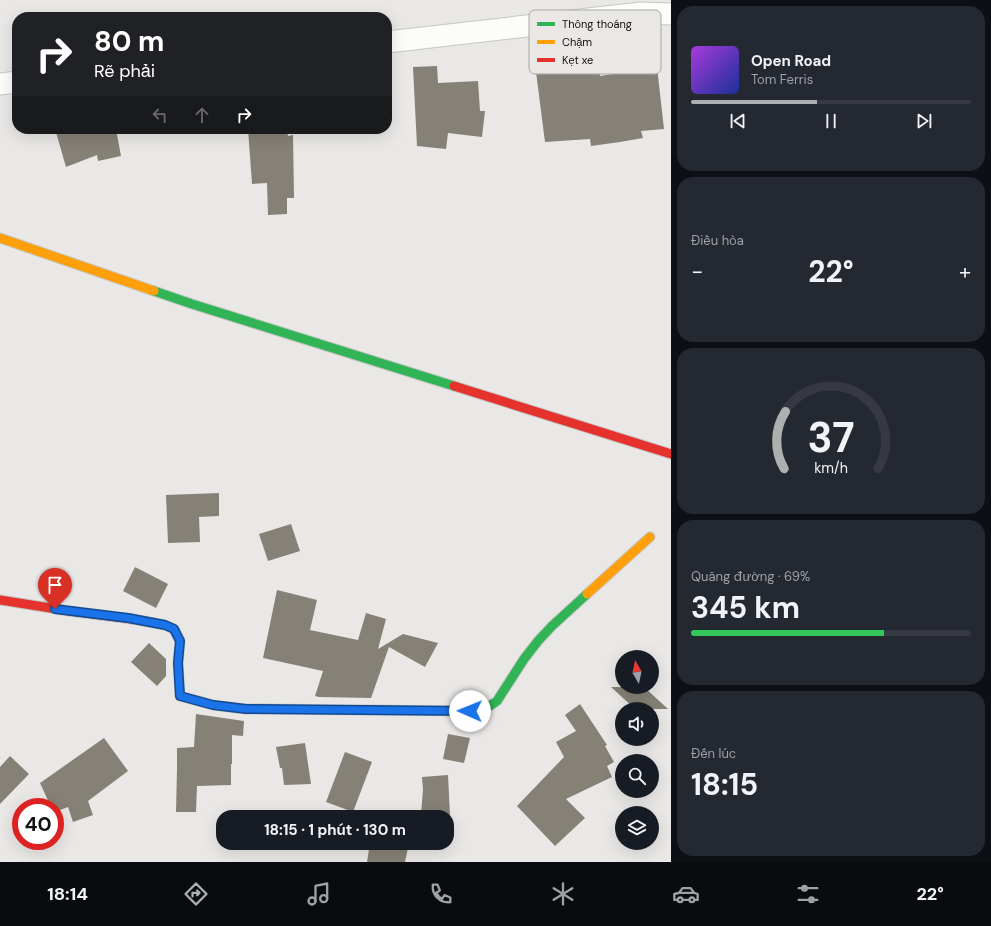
<!DOCTYPE html>
<html lang="vi">
<meta charset="utf-8">
<style>
:root{--surface:#171b24;--page:#242831;--text:#f1f3f6;--muted:#9ea1a6;--line:#363941;--accent:#aeafb0}
body{margin:0;font-family:"DM Sans",sans-serif;background:var(--page);color:var(--text);height:100vh;display:flex;flex-direction:column;font-size:15px;white-space:nowrap}
*{box-sizing:border-box;margin:0}
p{font-size:13px;color:var(--muted)}
.icon{flex:none;width:22px;height:22px;fill:none;stroke:currentColor;stroke-width:2;stroke-linecap:round;stroke-linejoin:round}
.map{position:relative;flex:1;overflow:hidden}
.panel{display:flex;flex-direction:column;gap:6px;padding:6px;background:#0d0f14;width:320px}
.panel>*{flex:none}
.hud{position:absolute;left:12px;top:12px;width:380px;height:122px;border-radius:16px;box-shadow:0 4px 16px #0002;background:#202124;color:#fff;overflow:hidden}
.needle{width:26px;rotate:351deg}
.buttons{position:absolute;left:615px;top:650px;display:grid;gap:8px}
.buttons a{display:grid;place-items:center;width:44px;height:44px;border-radius:50%;background:var(--surface);box-shadow:0 4px 16px #0002;font-size:20px}
.speed{position:absolute;left:12px;top:798px;display:flex;gap:8px;font-size:20px;font-weight:700;text-align:center}
.speed>*{display:grid;place-content:center;width:52px;height:52px;border-radius:50%;background:var(--surface);box-shadow:0 4px 16px #0002;line-height:1}
.speed .limit{border:6px solid #d22;background:#fff;color:#111}
.pin{position:absolute;display:grid;place-items:center;width:34px;height:34px;color:#fff;margin:-41px -17px;border-radius:50% 50% 50% 0;rotate:-45deg;box-shadow:0 0 4px #0007}
.pin .icon{rotate:45deg}
.me{position:absolute;width:44px;margin:-22px;rotate:271deg;stroke-linejoin:round;filter:drop-shadow(0 0 3px #0008)}
.turn{display:flex;align-items:center;gap:14px;height:84px;padding:0 16px;font-size:18px}
.turn .icon{width:52px;height:52px;stroke-width:2.5}
.turn b{display:block;font-size:28px;line-height:34px}
.lanes{display:flex;align-items:center;height:38px;padding:0 16px;background:#0003;justify-content:center;gap:20px;direction:ltr}
.lanes .off{opacity:.35}
.big{font-size:30px;font-weight:700;line-height:1.1}
.panel .widget{flex:1;display:flex;flex-direction:column;justify-content:center;gap:6px;min-width:0;padding:0 14px;border-radius:16px;background:var(--page)}
.panel .dial{align-items:center;gap:0}
.dial svg{height:104px;overflow:visible;fill:none;stroke:var(--line);stroke-width:7;stroke-linecap:round;text-anchor:middle}
.dial text{fill:var(--text);stroke:none}
.song{display:flex;align-items:center;gap:12px}
.cover{width:48px;height:48px;border-radius:6px;background:linear-gradient(135deg,hsl(280 70% 55%),hsl(230 70% 35%))}
.played{height:4px;border-radius:2px;background:linear-gradient(90deg,var(--accent) 45%,var(--line) 45%)}
.keys{display:flex;justify-content:space-around;direction:ltr}
.heat{display:flex;justify-content:space-between;align-items:center;font-size:22px;direction:ltr}
.charge{height:6px;border-radius:3px;background:linear-gradient(90deg,#34c759 69%,var(--line) 0)}
.trip{position:absolute;left:216px;top:810px;width:238px;height:40px;border-radius:16px;background:var(--surface);box-shadow:0 4px 16px #0002;font-weight:700;line-height:40px;text-align:center}
.tab-bar{display:flex;height:64px;justify-content:space-around;align-items:center;background:#090b0e;color:var(--muted)}
.tab-bar .icon{width:28px;height:28px}
.tab-bar .selected{color:var(--accent)}
.tab-bar b{font-size:18px;color:var(--text)}
main{display:flex;flex:1;min-height:0}
.map>svg:first-child{display:block}
.building{fill:#858176}
.lines{fill:none;stroke-linecap:round;stroke-linejoin:round}
.street-casing{stroke:#c6c6c4;stroke-width:23}
.fast-casing{stroke:#c6c6c4;stroke-width:11}
.slow-casing{stroke:#c6c6c4;stroke-width:11}
.jam-casing{stroke:#c6c6c4;stroke-width:11}
.street{stroke:#fcfcfb;stroke-width:21}
.fast{stroke:#30b455;stroke-width:9}
.slow{stroke:#ff9f0a;stroke-width:9}
.jam{stroke:#e5322d;stroke-width:9}
.route-casing{stroke:#114b97;stroke-width:10}
.route{stroke:#1a73e8;stroke-width:7}
.key{fill:#eae8e5;stroke:#a9a7a4;stroke-width:1}
.key-label{font-size:11px;fill:#100f0e}
</style>
<main>
<div class="map">
<svg width="671" height="862" viewBox="0 0 671 862">
<rect width="100%" height="100%" fill="#e9e8e6"/>
<path class="building" d="M 595,49 L 600,76 L 657,67 L 664,129 L 641,131 L 643,138 L 620,142 L 591,146 L 590,139 L 545,142 L 535,64 L 557,61 L 557,56 Z
M 437,66 L 438,83 L 478,81 L 480,111 L 485,111 L 482,137 L 448,133 L 446,149 L 417,146 L 413,67 Z
M 55,129 L 116,129 L 121,156 L 98,161 L 97,155 L 66,167 Z
M 248,129 L 287,129 L 288,136 L 293,135 L 294,198 L 287,198 L 287,214 L 268,215 L 267,183 L 252,184 Z
M 219,493 L 219,516 L 199,517 L 200,542 L 168,543 L 166,495 Z
M 291,524 L 300,551 L 268,561 L 259,534 Z
M 135,567 L 168,584 L 156,608 L 123,591 Z
M 277,590 L 317,600 L 310,630 L 358,640 L 366,613 L 386,619 L 378,649 L 403,634 L 438,643 L 425,667 L 389,647 L 371,698 L 319,697 L 315,696 L 323,671 L 263,658 Z
M 149,643 L 166,659 L 166,676 L 157,686 L 131,662 Z
M 611,687 L 644,687 L 668,709 L 635,709 Z
M 580,704 L 607,745 L 605,746 L 614,762 L 607,766 L 612,777 L 566,799 L 585,818 L 555,846 L 517,806 L 564,757 L 556,742 L 576,731 L 565,715 Z
M 196,714 L 244,721 L 243,736 L 232,735 L 232,764 L 231,764 L 231,785 L 197,786 L 196,812 L 176,812 L 177,769 L 177,748 L 194,747 Z
M 448,734 L 470,738 L 464,763 L 443,759 Z
M 104,738 L 128,771 L 88,801 L 93,815 L 73,822 L 68,807 L 55,812 L 55,807 L 51,807 L 40,783 Z
M 305,743 L 311,784 L 284,785 L 282,768 L 280,768 L 276,747 Z
M 345,752 L 372,762 L 353,812 L 326,802 Z
M 10,756 L 29,774 L 0,804 L 0,767 Z
M 448,775 L 450,816 L 421,814 L 423,790 L 422,777 Z
M 370,843 L 409,843 L 405,862 L 367,862 Z"/>
<g class="lines">
<defs>
<path id="street" d="M 387,42 L 641,13 L 671,14
M 0,84 L 17,82"/>
<path id="fast" d="M 154,291 L 192,304 L 454,386
M 261,709 L 470,711 L 479,710 L 488,707 L 497,701 L 524,659 L 538,641 L 552,626 L 587,594"/>
<path id="slow" d="M 0,238 L 154,291
M 587,594 L 650,537
M 132,619 L 165,625 L 174,629 L 180,641 L 178,663 L 180,696 L 213,705 L 245,709 L 261,709"/>
<path id="jam" d="M 454,386 L 671,454
M 0,600 L 69,611 L 132,619"/>
</defs>
<use href="#street" class="street-casing"/>
<use href="#fast" class="fast-casing"/>
<use href="#slow" class="slow-casing"/>
<use href="#jam" class="jam-casing"/>
<use href="#street" class="street"/>
<use href="#fast" class="fast"/>
<use href="#slow" class="slow"/>
<use href="#jam" class="jam"/>
</g>
<g class="lines">
<defs>
<path id="route" d="M 55,609 L 128,618 L 165,625 L 174,629 L 180,641 L 178,663 L 180,696 L 213,705 L 246,709 L 470,711"/>
</defs>
<use href="#route" class="route-casing"/>
<use href="#route" class="route"/>
</g>
<rect x="529" y="10" width="132" height="64" rx="6" class="key"/>
<rect x="537" y="22" width="18" height="4" fill="#30b455"/>
<rect x="537" y="40" width="18" height="4" fill="#ff9f0a"/>
<rect x="537" y="58" width="18" height="4" fill="#e5322d"/>
<g class="key-label">
<text x="562" y="28">Thông thoáng</text>
<text x="562" y="46">Chậm</text>
<text x="562" y="64">Kẹt xe</text>
</g>
</svg>
<div class="buttons">
<a><svg class="needle" viewBox="-14 -14 28 28"><path d="M0-13l5 13h-10z" fill="#e53935"/><path d="M0 13l5-13h-10z" fill="#9ea1a6"/></svg></a>
<a><svg class="icon" aria-label="sound" viewBox="0 0 24 24"><path d="M4 9h4l5-4v14l-5-4H4zM17 9q2 3 0 6"/></svg></a>
<a><svg class="icon" aria-label="search" viewBox="0 0 24 24"><circle cx="10" cy="10" r="6"/><path d="M15 15l6 6"/></svg></a>
<a><svg class="icon" aria-label="layers" viewBox="0 0 24 24"><path d="M12 4l9 5-9 5-9-5zM3 14l9 5 9-5"/></svg></a>
</div>
<div class="speed"><div class="limit">40</div></div>
<div class="pin" style="left:55px;top:609px;background:#d93025"><svg class="icon" aria-label="arrive" viewBox="0 0 24 24"><path d="M6 21V4h12l-3 4 3 4H6"/></svg></div>
<svg class="me" style="left:470px;top:711px" viewBox="-20 -20 40 40"><circle r="19" fill="#fff"/><path d="M0-13L10 11 0 6-10 11z" fill="#1a73e8"/></svg>
<div class="trip">18:15 · 1 phút · 130 m</div>
<div class="hud">
<div class="turn"><svg class="icon" aria-label="right" viewBox="0 0 24 24"><path d="M7 20v-9h11M14 6l5 5-5 5"/></svg><div><b>80 m</b>Rẽ phải</div></div>
<div class="lanes"><svg class="icon off" aria-label="left" viewBox="0 0 24 24"><path d="M17 20v-9H6M10 6l-5 5 5 5"/></svg><svg class="icon off" aria-label="ahead" viewBox="0 0 24 24"><path d="M12 20V5M6 11l6-6 6 6"/></svg><svg class="icon" aria-label="right" viewBox="0 0 24 24"><path d="M7 20v-9h11M14 6l5 5-5 5"/></svg></div>
</div>
</div>
<section class="panel">
<div class="widget">
<div class="song"><i class="cover"></i><div><b>Open Road</b><p>Tom Ferris</p></div></div>
<div class="played"></div>
<div class="keys"><svg class="icon" aria-label="previous" viewBox="0 0 24 24"><path d="M18 5L8 12l10 7zM5 5v14"/></svg><svg class="icon" aria-label="pause" viewBox="0 0 24 24"><path d="M8 5v14M16 5v14"/></svg><svg class="icon" aria-label="next" viewBox="0 0 24 24"><path d="M6 5l10 7-10 7zM19 5v14"/></svg></div>
</div>
<div class="widget"><p>Điều hòa</p>
<div class="heat"><a>−</a><b class="big">22°</b><a>+</a></div>
</div>
<div class="widget dial"><svg viewBox="0 0 100 80">
<path d="M14 69A42 42 0 1 1 86 69"/>
<path d="M14 69A42 42 0 0 1 15 25" stroke="#aeafb0"/>
<text x="50" y="56" font-size="32" font-weight="700">37</text>
<text x="50" y="72" font-size="11">km/h</text>
</svg></div>
<div class="widget"><p>Quãng đường · 69%</p><b class="big">345 km</b><div class="charge"></div></div>
<div class="widget"><p>Đến lúc</p><b class="big">18:15</b></div>
</section>
</main>
<nav class="tab-bar">
<b>18:14</b>
<svg class="icon selected" aria-label="directions" viewBox="0 0 24 24"><path d="M12 3l9 9-9 9-9-9zM9 14v-3h6M13 9l2 2-2 2"/></svg>
<svg class="icon" aria-label="music" viewBox="0 0 24 24"><path d="M9 18V5l10-2v13"/><circle cx="6" cy="18" r="3"/><circle cx="16" cy="16" r="3"/></svg>
<svg class="icon" aria-label="phone" viewBox="0 0 24 24"><path d="M5 4h4l2 5-3 2q2 4 5 5l2-3 5 2v4C11 20 4 13 5 4z"/></svg>
<svg class="icon" aria-label="climate" viewBox="0 0 24 24"><path d="M12 3v18M4 7l16 10M4 17L20 7"/></svg>
<svg class="icon" aria-label="car" viewBox="0 0 24 24"><path d="M5 17H2v-5l4-1 3-4h7l3 4 3 1v5h-3M9 17h6M6 11h13"/><circle cx="7" cy="17" r="2"/><circle cx="17" cy="17" r="2"/></svg>
<svg class="icon" aria-label="filters" viewBox="0 0 24 24"><path d="M4 7h16M4 17h16"/><circle cx="9" cy="7" r="2"/><circle cx="15" cy="17" r="2"/></svg>
<b>22°</b>
</nav>
